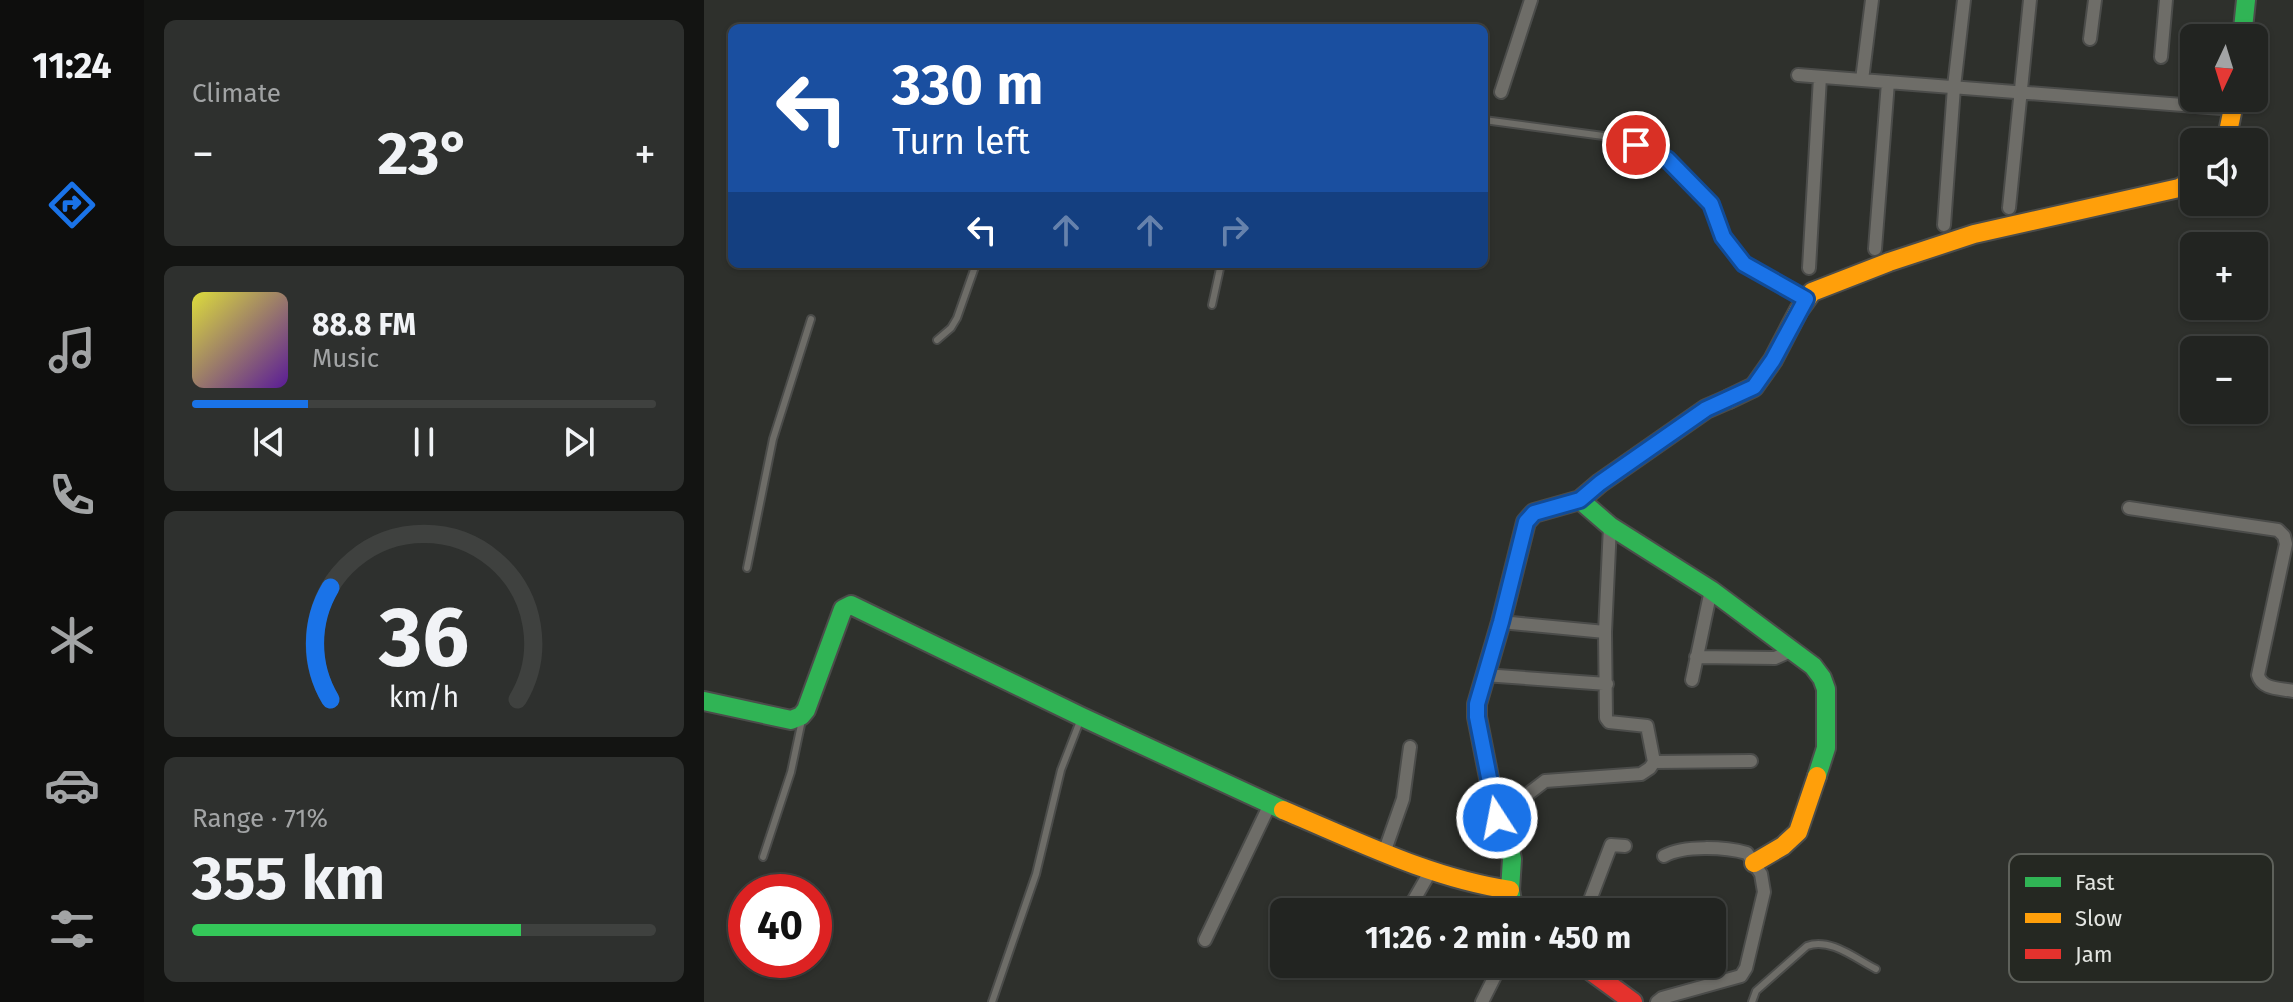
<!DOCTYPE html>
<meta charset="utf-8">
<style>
:root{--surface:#222421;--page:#2e302e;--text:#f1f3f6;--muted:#a2a4a5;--line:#3f413f;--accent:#1a73e8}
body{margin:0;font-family:"Fira Sans",sans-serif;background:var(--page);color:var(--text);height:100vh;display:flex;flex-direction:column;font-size:30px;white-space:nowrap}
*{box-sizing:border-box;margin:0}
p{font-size:26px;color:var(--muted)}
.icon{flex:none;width:44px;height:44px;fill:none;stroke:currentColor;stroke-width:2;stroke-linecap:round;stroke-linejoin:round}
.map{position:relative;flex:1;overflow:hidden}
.side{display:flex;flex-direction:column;gap:20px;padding:20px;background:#131412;width:560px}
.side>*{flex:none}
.hud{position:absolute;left:24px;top:24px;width:760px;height:244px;border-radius:12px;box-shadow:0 2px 6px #0004,0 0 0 2px var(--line);background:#1a4fa0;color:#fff;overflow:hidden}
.needle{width:52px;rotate:184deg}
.tools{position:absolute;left:1476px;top:24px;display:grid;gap:16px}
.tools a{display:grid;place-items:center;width:88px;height:88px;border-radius:12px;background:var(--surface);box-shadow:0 2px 6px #0004,0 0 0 2px var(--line);font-size:40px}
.speed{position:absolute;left:24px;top:874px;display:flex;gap:16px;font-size:40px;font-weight:700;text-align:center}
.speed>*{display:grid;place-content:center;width:104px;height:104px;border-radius:50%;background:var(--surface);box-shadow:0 2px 6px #0004,0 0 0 2px var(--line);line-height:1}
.speed .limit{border:12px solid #d22;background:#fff;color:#111}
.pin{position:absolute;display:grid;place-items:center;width:68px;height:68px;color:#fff;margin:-34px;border:4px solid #fff;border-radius:50%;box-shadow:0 2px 8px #0007}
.me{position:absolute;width:88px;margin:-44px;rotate:349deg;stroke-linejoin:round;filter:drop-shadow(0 0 6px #0008)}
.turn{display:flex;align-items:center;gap:28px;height:168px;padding:0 32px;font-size:36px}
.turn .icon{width:104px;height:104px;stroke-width:2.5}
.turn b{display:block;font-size:56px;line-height:68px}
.lanes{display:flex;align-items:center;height:76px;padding:0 32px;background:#0003;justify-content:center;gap:40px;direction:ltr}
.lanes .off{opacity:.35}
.big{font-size:60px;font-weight:700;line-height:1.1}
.side .tile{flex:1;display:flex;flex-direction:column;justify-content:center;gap:12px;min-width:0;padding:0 28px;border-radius:12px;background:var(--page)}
.side .dial{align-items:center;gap:0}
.dial svg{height:208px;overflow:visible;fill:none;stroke:var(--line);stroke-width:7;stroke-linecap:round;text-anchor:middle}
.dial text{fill:var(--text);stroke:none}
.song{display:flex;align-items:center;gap:24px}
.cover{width:96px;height:96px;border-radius:12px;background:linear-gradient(135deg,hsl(60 70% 55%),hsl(270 70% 35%))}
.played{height:8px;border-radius:4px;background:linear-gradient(90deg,var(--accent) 25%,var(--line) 25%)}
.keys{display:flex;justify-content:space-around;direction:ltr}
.heat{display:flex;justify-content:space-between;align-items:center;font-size:44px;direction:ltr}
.charge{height:12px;border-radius:6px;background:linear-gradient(90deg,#34c759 71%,var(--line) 0)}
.trip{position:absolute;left:566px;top:898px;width:456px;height:80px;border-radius:12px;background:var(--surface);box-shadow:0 2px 6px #0004,0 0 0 2px var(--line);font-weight:700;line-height:80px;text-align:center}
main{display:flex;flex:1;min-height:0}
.tabs{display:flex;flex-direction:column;width:144px;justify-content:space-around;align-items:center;background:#0e0e0d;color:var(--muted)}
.tabs .icon{width:56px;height:56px}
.tabs .selected{color:var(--accent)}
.tabs b{font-size:36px;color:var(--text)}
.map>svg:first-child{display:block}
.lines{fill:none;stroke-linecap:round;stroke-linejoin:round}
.lane-casing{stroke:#4b4c4a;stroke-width:10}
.street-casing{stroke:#4b4c4a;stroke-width:16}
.fast-casing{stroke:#4b4c4a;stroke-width:22}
.slow-casing{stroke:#4b4c4a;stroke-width:22}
.jam-casing{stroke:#4b4c4a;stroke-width:22}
.lane{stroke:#6e6d68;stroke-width:6}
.street{stroke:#6e6d68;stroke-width:12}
.fast{stroke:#30b455;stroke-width:18}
.slow{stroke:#ff9f0a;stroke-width:18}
.jam{stroke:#e5322d;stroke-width:18}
.route-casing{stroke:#114b97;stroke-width:20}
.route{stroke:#1a73e8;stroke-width:14}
.key{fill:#252822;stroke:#5e615b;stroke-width:2}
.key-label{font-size:22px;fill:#e3e5e1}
</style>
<main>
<nav class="tabs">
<b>11:24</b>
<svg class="icon selected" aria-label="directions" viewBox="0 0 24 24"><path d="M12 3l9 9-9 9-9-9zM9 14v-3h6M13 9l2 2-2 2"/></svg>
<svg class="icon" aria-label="music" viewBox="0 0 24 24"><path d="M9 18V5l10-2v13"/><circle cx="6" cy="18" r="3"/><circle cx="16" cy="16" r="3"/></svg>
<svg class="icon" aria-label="phone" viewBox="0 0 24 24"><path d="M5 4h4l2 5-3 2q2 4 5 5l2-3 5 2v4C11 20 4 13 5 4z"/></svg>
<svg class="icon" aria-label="climate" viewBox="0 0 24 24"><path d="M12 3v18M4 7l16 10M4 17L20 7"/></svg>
<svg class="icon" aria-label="car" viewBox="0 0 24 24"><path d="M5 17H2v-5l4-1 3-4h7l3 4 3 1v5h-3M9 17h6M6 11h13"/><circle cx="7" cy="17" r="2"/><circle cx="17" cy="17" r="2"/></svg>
<svg class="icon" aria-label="filters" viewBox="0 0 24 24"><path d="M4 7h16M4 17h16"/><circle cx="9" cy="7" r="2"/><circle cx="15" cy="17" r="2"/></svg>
</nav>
<section class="side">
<div class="tile"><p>Climate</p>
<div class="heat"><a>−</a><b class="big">23°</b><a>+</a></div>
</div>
<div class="tile">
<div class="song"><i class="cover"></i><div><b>88.8 FM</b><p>Music</p></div></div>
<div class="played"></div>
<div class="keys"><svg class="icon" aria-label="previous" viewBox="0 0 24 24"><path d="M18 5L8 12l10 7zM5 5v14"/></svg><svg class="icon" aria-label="pause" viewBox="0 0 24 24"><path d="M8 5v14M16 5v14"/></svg><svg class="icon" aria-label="next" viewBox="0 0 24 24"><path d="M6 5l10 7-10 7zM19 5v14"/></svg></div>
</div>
<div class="tile dial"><svg viewBox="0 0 100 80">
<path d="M14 69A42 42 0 1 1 86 69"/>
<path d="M14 69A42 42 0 0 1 14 26" stroke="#1a73e8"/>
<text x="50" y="56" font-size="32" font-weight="700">36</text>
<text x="50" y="72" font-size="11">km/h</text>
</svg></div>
<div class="tile"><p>Range · 71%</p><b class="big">355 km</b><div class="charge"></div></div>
</section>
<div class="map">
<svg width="1589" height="1002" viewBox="0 0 1589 1002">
<rect width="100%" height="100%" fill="#2e302c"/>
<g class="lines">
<defs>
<path id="lane" d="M 780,120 L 907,137 L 932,145 L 963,159 L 1007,204 L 1019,237 L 1040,264 L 1099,297
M 508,305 L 517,264
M 233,340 L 247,328 L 253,318 L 272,264
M 43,568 L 69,439 L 107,319
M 59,857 L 87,772 L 98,720
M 288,1002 L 332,874 L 357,770 L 376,721
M 1048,1002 L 1052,991 L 1103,946 C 1126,937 1152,959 1172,969"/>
<path id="street" d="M 1386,39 L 1391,0
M 1457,57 L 1462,0
M 1094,75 L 1530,109
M 1158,80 L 1168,0
M 797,92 L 827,0
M 1305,208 L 1326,0
M 1240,225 L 1250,87 L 1260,0
M 1171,249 L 1184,82
M 1105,268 L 1116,77
M 1425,508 L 1574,530 L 1580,536 L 1582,544 L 1554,675 C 1558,690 1576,688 1589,691
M 906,526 L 901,632 L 902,718 L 905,722 L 943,726 L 950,762
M 797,622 L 901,632
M 992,657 L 1071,658 L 1089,650
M 780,675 L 903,684
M 988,680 L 1007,590
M 793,818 L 841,781 L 937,774 L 946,768 L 950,762 L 1047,761
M 680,853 L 699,799 L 706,747
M 703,912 L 726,872
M 865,912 L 868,906 L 883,908 L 907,845 L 921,846
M 501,940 L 566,804
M 708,964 L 708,965
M 778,1002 L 797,964
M 953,1002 L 958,998 L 1037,976 L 1042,968 L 1060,892 L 1057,874 L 1043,853 C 1021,847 980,845 960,856"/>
<path id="fast" d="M 1538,38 L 1542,0
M 876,500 L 906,526 L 1007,590 L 1109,666 L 1118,678 L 1122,689 L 1122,748 L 1113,776
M 0,701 L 87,720 L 97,716 L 102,710 L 139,609 L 147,605 L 378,717 L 579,810
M 810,912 L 806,890 L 808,859 L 805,845 L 793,818 L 773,717 L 773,704 L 797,622 L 822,522 L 830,513 L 876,500 L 896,483 L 1002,409 L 1025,399"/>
<path id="slow" d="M 1522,142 L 1531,98
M 1025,399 L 1050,387 L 1069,360 L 1095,310 L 1108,292 L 1185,262 L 1270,234 L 1475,188 L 1490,180
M 579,810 C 653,841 726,878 806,890
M 1050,863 L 1079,846 L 1094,832 L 1113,776"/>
<path id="jam" d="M 877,964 L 929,1002"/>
</defs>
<use href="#lane" class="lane-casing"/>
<use href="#street" class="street-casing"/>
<use href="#fast" class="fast-casing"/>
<use href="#slow" class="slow-casing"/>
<use href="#jam" class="jam-casing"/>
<use href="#lane" class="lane"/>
<use href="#street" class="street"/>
<use href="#fast" class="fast"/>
<use href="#slow" class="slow"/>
<use href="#jam" class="jam"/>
</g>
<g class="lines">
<defs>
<path id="route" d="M 793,818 L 773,717 L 773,704 L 797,622 L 822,522 L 830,513 L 876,500 L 896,483 L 1002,409 L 1050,387 L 1069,360 L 1102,299 L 1040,264 L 1019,237 L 1007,204 L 963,159 L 932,145"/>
</defs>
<use href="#route" class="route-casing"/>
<use href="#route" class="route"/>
</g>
<rect x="1305" y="854" width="264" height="128" rx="12" class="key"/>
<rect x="1321" y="877" width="36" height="10" fill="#30b455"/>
<rect x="1321" y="913" width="36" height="10" fill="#ff9f0a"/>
<rect x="1321" y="949" width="36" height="10" fill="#e5322d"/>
<g class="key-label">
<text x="1371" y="890">Fast</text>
<text x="1371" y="926">Slow</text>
<text x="1371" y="962">Jam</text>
</g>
</svg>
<div class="tools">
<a><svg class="needle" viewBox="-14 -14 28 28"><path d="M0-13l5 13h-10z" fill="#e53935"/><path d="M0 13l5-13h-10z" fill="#a2a4a5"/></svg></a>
<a><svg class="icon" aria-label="sound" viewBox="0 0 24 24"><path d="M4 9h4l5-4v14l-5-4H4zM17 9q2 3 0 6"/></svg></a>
<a>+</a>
<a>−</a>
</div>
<div class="speed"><div class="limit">40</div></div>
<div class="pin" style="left:932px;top:145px;background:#d93025"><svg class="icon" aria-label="arrive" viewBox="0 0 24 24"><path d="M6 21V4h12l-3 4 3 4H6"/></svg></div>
<svg class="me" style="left:793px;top:818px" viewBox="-20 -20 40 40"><circle r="17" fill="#1a73e8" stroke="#fff" stroke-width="3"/><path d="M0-11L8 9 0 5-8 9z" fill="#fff"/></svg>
<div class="trip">11:26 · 2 min · 450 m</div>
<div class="hud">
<div class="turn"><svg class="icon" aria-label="left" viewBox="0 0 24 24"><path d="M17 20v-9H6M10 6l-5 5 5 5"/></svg><div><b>330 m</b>Turn left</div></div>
<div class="lanes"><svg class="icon" aria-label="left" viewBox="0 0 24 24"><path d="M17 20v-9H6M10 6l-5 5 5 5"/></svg><svg class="icon off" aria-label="ahead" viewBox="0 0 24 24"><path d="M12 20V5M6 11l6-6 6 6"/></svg><svg class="icon off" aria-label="ahead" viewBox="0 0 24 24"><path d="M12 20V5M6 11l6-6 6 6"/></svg><svg class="icon off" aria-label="right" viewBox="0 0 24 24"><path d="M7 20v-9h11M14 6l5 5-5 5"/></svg></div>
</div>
</div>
</main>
